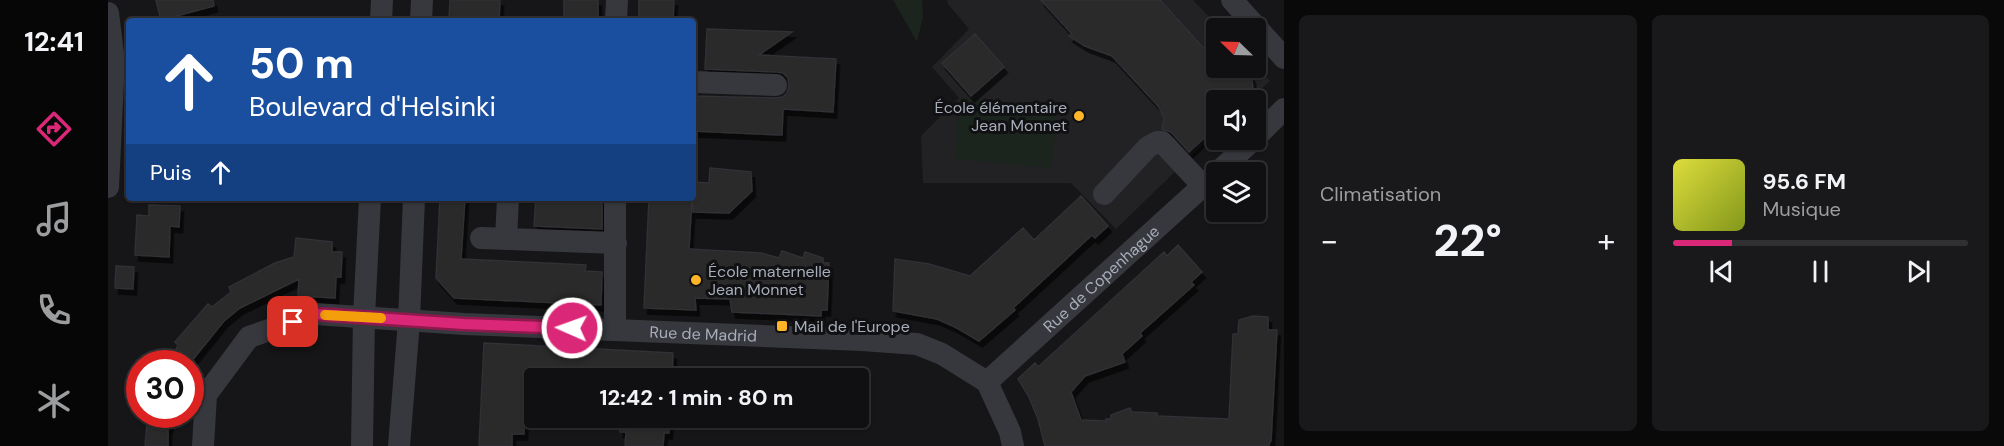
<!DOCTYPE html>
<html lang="fr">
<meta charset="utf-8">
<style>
:root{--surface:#101012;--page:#19191b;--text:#f1f3f6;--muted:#9c9d9f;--line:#303032;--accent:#db2777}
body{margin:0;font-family:"DM Sans",sans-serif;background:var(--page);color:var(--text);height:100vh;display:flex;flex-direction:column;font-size:22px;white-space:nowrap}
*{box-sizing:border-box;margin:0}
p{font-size:20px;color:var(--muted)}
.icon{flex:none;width:33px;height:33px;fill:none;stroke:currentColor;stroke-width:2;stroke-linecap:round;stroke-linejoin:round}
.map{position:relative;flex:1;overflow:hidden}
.sheet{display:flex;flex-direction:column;gap:15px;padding:15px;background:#09090a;width:720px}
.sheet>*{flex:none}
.top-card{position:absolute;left:18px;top:18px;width:570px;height:183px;border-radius:6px;box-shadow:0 2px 4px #0004,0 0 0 2px var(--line);background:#1a4fa0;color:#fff;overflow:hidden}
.needle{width:39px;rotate:293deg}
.buttons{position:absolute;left:1098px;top:18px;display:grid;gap:12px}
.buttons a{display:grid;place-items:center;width:60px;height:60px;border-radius:6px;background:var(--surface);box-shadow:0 2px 4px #0004,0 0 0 2px var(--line);font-size:30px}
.speed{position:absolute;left:18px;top:350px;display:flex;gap:12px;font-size:30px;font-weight:700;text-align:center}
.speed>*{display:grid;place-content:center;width:78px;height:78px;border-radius:50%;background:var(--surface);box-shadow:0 2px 4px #0004,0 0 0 2px var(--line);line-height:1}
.speed .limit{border:9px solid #d22;background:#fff;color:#111}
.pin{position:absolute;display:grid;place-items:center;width:51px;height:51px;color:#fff;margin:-26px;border-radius:12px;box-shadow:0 3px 9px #0006}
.me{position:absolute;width:66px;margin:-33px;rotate:272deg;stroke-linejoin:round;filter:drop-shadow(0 0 4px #0008)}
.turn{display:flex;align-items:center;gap:21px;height:126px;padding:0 24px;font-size:27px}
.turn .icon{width:78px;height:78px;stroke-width:2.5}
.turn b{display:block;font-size:42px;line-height:51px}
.then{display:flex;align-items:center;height:57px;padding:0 24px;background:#0003;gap:12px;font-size:22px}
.big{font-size:45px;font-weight:700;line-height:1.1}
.sheet .tile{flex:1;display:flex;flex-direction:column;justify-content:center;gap:9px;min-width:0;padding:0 21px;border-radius:9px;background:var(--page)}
.song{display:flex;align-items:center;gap:18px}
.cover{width:72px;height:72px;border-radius:9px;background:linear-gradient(135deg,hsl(60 70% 55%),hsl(70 70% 35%))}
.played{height:6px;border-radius:3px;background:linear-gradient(90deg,var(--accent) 20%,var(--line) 20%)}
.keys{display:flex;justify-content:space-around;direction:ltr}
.heat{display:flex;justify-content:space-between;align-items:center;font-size:33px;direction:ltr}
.sheet .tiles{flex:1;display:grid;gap:15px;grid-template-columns:repeat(2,1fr)}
.trip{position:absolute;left:416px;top:368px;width:345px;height:60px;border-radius:6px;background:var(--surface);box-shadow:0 2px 4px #0004,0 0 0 2px var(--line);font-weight:700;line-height:60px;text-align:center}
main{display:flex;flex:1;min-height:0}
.menu{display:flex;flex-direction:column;width:108px;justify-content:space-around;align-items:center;background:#060607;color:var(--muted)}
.menu .icon{width:42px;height:42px}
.menu .on{color:var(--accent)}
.menu b{font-size:27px;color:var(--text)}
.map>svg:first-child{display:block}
.built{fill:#222225}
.green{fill:#1b241d}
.building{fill:#29292c;stroke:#303034;stroke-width:1.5;filter:url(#shadow)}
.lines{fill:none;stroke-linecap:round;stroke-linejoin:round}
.minor{stroke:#37383e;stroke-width:22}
.route-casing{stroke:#8e194d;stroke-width:15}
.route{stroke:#db2777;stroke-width:10}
.slow{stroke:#f59e0b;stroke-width:10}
.poi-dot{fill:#ffb527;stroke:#111113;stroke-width:2}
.labels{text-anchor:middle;stroke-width:6;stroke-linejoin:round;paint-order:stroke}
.poi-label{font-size:16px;fill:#a7adba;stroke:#111113;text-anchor:start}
.street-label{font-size:16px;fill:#a7adba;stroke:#111113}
</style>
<main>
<nav class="menu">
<b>12:41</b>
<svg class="icon on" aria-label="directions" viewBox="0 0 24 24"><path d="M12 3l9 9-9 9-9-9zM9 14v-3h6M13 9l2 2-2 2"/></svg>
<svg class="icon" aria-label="music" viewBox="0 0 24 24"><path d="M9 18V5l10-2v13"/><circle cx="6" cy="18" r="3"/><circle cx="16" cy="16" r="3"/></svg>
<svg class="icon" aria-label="phone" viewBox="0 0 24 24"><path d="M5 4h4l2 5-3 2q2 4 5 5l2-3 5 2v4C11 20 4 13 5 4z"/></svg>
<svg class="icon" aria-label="climate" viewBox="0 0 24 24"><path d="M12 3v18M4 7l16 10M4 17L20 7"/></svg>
</nav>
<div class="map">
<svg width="1176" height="446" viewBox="0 0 1176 446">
<defs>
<filter id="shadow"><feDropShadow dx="3.5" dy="6" stdDeviation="0" flood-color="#0009"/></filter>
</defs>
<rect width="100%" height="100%" fill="#161618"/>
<path class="built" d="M 839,0 L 1085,0 L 1112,28 L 1108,28 L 1108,68 L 1148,68 L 1148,66 L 1162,81 L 1141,100 L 1108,100 L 1108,132 L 1008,229 L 963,183 L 815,183 L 813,136 L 851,98 L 824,67 L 861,29 L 840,4 Z"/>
<path class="green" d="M 785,0 L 814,0 L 815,17 L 809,42 Z
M 852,98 L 949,107 L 944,168 L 847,159 Z"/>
<path class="building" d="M 48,0 L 105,0 L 106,6 L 53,20 Z
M 342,0 L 392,0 L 391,21 L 341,21 Z
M 456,0 L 490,0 L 490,21 L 456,21 Z
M 531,0 L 566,0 L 565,21 L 531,20 Z
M 933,0 L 1052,0 L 1099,52 L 1108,52 L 1108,68 L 1139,68 L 1144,78 L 1145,92 L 1138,100 L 1108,100 L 1108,127 L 1081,152 L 1063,132 L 1054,129 L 1056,118 L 1051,107 L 1004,56 L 977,46 L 961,36 L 964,34 Z
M 599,29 L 684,32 L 651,55 L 728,59 L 725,112 L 675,109 L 674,135 L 585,131 L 585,96 L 668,98 L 675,97 L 679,93 L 681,86 L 680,78 L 675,73 L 669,72 L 597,69 Z
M 867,34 L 896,67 L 863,96 L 834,63 Z
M 602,168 L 643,172 L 644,191 L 621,213 L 585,212 L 585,182 L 601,183 Z
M 973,196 L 1000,226 L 987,238 L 984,235 L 905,308 L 907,310 L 871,341 L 849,328 L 829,319 L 785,311 L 787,259 L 821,264 L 862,276 L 915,228 L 926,240 Z
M 332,198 L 357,198 L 353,259 L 478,265 L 477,271 L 494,272 L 493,305 L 346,298 L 328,278 Z
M 428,198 L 494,198 L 494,229 L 426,226 Z
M 541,198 L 584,198 L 581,249 L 653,253 L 671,258 L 674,251 L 695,258 L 697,252 L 715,258 L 715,263 L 721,263 L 719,310 L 713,310 L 713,316 L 624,312 L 622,299 L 587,298 L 588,310 L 536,308 Z
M 41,205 L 72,206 L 71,227 L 62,226 L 61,257 L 27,255 L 29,215 L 41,216 Z
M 188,238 L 224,242 L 224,252 L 234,252 L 233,277 L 228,277 L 227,298 L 190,296 L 191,279 L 132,308 L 116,321 L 82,363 L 65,356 L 70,345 L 67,342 L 100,304 L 104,307 L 123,292 L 121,287 L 167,263 L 186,257 Z
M 1070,245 L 1094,272 L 1083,282 L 1086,285 L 1032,333 L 1034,336 L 1014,354 L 1017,362 L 977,376 L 963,392 L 973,420 L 998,421 L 998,419 L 1003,419 L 1003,415 L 1022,408 L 1024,412 L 1049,413 L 1049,416 L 1121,419 L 1125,334 L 1130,334 L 1131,320 L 1145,316 L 1160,317 L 1160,330 L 1169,330 L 1163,441 L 1162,441 L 1161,446 L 937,446 L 930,419 L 921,397 L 910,379 L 927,363 L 930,367 L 1056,252 L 1059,256 Z
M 8,266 L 26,267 L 25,289 L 7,288 Z
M 376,343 L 565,353 L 564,378 L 426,378 L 426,389 L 418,388 L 416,434 L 404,434 L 404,446 L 371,446 Z
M 40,414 L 64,414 L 60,430 L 60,446 L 37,446 Z
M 512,417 L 562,417 L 561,433 L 556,433 L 555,446 L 517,446 L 518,432 L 512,432 Z"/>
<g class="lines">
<g class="minor">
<path d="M 1124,0 L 1176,58"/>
<path d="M 0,13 L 6,61 L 0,187"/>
<path d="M 273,21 L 274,0"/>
<path d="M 313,21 L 314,0"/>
<path d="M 508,21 L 509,0"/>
<path d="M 585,82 L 668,85"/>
<path d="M 1148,137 L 1176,109"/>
<path d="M 1110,172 L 1145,140"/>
<path d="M 996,194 L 1040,147 L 1049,142 L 1054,142 L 1095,186"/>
<path d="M 507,198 L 507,329"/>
<path d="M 373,238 L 508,243"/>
<path d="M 398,239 L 400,198"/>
<path id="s1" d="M 879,382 L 1108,174"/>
<path d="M 879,382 L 902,432 L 905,446"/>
<path id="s2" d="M 95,446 L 98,395 L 141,337 L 207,314 L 356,324 L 754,340 L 809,344 L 834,354 L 879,382"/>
<path d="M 254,446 L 256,316 L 262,198"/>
<path d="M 291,446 L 301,321 L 306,198"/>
</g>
</g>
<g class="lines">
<defs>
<path id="route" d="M 185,322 L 207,314 L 356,324 L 464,328"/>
</defs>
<use href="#route" class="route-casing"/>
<use href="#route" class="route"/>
<path class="slow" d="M 217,315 L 273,318"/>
</g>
<g class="poi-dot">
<circle cx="971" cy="116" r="6"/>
<circle cx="588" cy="280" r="6"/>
<rect x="668" y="320" width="12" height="12" rx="3"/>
</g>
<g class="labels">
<g class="poi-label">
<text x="959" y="113" text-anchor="end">École élémentaire<tspan x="959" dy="18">Jean Monnet</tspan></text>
<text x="600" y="277">École maternelle<tspan x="600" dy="18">Jean Monnet</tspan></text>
<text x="686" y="332">Mail de l'Europe</text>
</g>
<g class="street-label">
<text dy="6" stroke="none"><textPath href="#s1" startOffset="154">Rue de Copenhague</textPath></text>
<text dy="6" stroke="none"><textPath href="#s2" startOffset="582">Rue de Madrid</textPath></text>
</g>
</g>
</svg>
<div class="buttons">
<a><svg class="needle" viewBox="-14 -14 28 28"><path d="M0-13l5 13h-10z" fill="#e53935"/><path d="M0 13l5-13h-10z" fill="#9c9d9f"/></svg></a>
<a><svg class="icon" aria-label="sound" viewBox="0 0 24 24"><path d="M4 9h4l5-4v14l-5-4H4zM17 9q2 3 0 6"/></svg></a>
<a><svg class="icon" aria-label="layers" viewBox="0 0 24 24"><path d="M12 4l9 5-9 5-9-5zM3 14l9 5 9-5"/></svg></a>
</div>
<div class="speed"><div class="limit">30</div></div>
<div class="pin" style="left:185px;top:322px;background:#d93025"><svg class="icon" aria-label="arrive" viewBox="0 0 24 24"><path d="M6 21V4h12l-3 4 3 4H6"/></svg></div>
<svg class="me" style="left:464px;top:328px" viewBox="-20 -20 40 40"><circle r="17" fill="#db2777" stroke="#fff" stroke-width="3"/><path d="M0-11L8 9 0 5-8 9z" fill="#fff"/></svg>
<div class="trip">12:42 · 1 min · 80 m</div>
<div class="top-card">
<div class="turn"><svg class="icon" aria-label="ahead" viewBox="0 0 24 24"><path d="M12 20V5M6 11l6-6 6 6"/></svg><div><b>50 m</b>Boulevard d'Helsinki</div></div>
<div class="then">Puis<svg class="icon" aria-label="ahead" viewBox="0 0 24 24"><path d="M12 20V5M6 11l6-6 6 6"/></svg></div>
</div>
</div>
<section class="sheet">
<div class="tiles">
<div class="tile"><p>Climatisation</p>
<div class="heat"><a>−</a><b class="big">22°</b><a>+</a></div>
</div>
<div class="tile">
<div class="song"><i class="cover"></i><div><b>95.6 FM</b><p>Musique</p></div></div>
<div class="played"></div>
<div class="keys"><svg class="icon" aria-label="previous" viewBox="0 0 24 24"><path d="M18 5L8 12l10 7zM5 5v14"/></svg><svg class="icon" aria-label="pause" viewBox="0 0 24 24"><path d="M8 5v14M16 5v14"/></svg><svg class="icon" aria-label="next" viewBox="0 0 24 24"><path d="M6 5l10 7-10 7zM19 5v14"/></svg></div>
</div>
</div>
</section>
</main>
